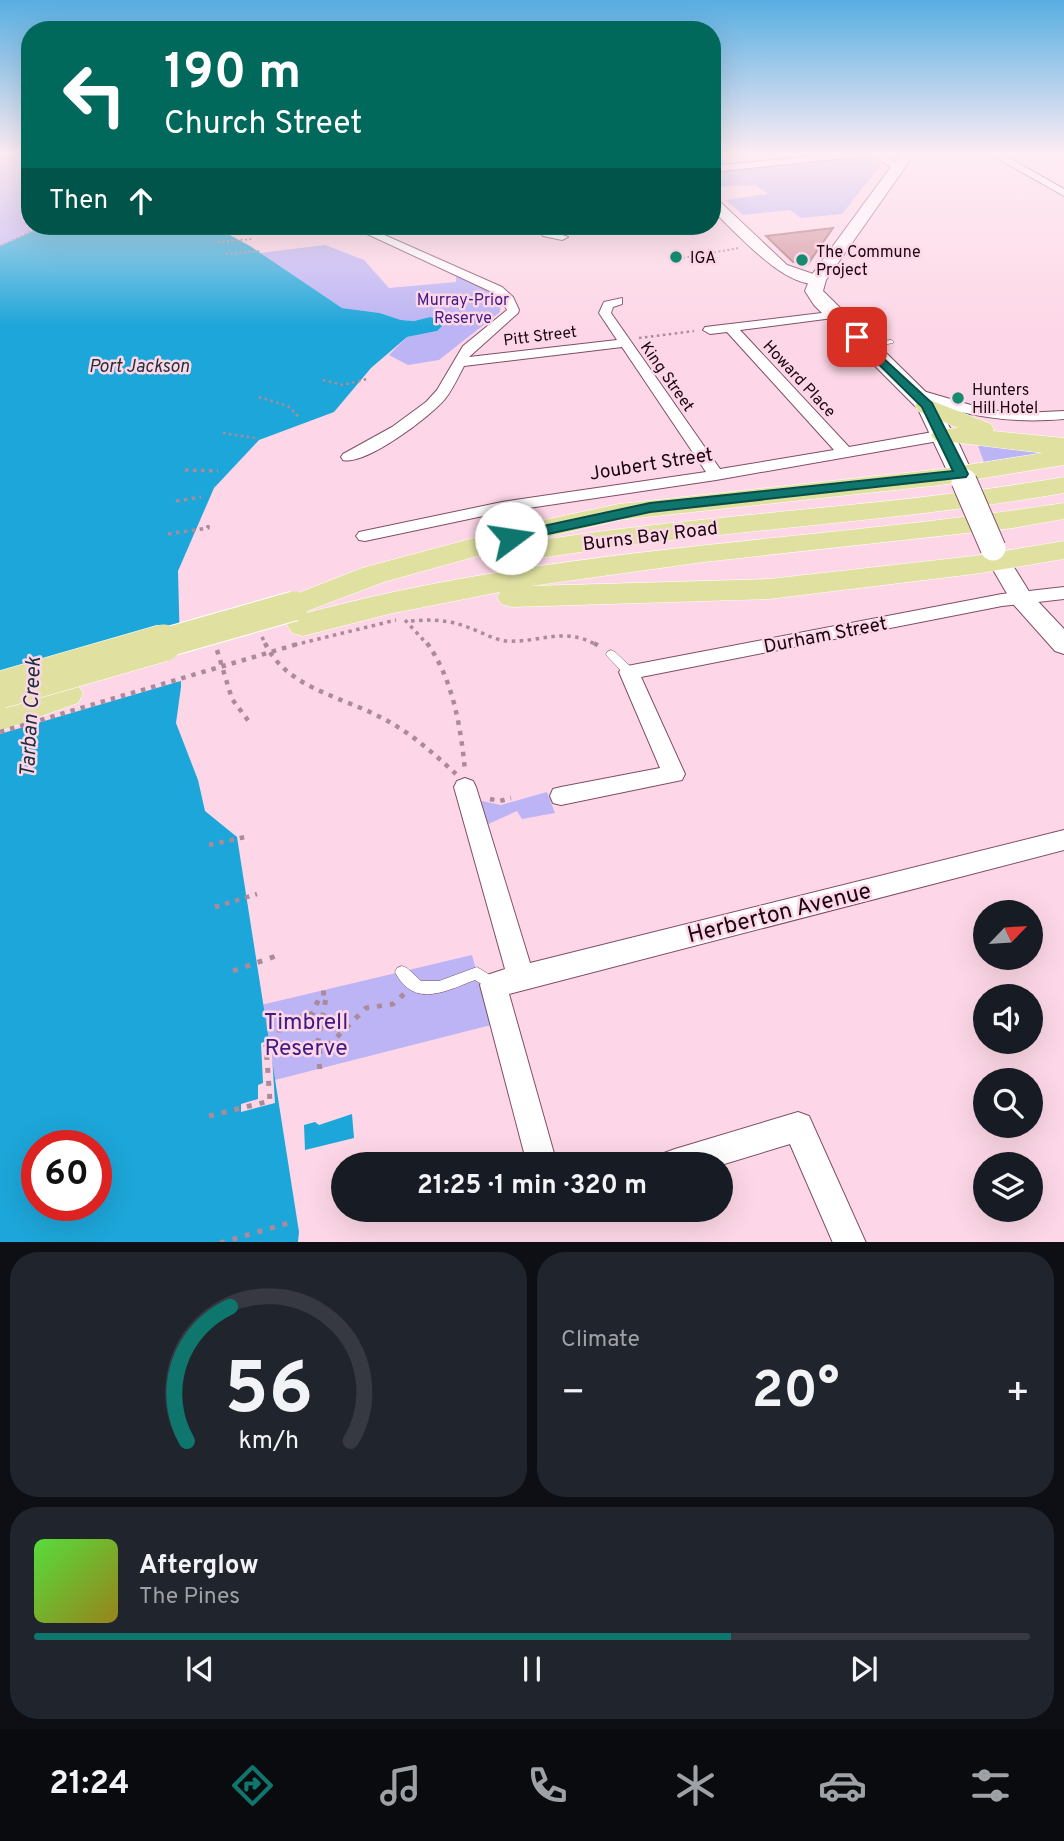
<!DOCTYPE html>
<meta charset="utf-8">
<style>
:root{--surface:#171b24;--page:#20242c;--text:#f1f3f6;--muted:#9ea1a6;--line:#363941;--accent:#0f766e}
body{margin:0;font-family:Overpass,sans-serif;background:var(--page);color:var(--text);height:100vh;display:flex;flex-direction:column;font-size:26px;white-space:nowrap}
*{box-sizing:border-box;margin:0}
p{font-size:23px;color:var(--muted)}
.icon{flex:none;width:38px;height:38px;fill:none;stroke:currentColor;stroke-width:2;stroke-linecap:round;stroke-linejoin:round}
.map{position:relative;height:1242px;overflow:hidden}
.panel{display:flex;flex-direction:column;gap:10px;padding:10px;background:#0d0f14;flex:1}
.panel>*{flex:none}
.hud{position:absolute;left:21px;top:21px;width:700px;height:214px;border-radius:28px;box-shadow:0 7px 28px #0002;background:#00695c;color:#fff;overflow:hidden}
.needle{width:46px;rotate:65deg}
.tools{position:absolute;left:973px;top:900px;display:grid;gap:14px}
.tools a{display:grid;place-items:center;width:70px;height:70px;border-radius:50%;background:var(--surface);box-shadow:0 7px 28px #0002;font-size:35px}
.speed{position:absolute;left:21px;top:1130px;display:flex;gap:14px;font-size:35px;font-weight:700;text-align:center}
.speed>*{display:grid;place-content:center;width:91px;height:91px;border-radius:50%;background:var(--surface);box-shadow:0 7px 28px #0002;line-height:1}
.speed .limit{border:10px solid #d22;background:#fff;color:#111}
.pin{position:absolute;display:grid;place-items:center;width:60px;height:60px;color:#fff;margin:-30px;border-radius:14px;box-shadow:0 4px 10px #0006}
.me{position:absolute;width:77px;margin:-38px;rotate:76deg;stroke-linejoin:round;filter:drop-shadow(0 0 5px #0008)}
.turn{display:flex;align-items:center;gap:24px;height:147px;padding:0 28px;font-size:32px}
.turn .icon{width:91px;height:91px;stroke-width:2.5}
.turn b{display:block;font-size:49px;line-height:60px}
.then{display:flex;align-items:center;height:66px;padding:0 28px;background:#0003;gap:14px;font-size:26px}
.big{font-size:52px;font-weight:700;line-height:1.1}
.panel .widget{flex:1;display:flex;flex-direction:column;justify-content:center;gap:10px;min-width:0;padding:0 24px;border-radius:28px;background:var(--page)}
.panel .dial{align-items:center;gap:0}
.dial svg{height:182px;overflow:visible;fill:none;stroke:var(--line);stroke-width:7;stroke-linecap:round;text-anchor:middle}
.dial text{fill:var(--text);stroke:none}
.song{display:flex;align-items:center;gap:21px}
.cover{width:84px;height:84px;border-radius:10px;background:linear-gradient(135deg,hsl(110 70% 55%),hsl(50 70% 35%))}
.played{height:7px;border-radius:4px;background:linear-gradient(90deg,var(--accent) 70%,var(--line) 70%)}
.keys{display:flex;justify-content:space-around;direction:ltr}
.heat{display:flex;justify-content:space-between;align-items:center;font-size:38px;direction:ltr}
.panel .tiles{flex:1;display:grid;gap:10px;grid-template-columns:1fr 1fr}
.widget:last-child{grid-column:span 2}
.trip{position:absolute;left:331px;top:1152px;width:402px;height:70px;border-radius:35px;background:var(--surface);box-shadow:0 7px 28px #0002;font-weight:700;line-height:70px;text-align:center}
.dock{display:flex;height:112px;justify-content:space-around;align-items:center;background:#090b0e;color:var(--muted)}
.dock .icon{width:49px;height:49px}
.dock .active{color:var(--accent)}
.dock b{font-size:32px;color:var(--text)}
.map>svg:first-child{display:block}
.green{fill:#bcb4f4}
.water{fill:#1da6d9;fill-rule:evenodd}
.pier{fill:#fdd7e7}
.building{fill:#d0919a;stroke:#a86d75;stroke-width:2}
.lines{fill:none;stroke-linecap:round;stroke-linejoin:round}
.service-casing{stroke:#814d66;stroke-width:1}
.minor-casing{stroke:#814d66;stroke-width:2}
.tertiary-casing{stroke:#814d66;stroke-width:2}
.secondary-casing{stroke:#814d66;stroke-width:2}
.primary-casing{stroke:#fff;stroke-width:1}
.path-far4{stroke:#ab8b99;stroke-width:2;stroke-dasharray:2 2.5;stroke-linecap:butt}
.path-far3{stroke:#ab8b99;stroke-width:2.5;stroke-dasharray:2.5 3.5;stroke-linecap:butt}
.path-far2{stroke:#ab8b99;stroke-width:3.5;stroke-dasharray:3.5 4.5;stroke-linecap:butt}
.path-far1{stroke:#ab8b99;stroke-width:4.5;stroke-dasharray:4.5 6;stroke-linecap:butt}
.path{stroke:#ab8b99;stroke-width:5;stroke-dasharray:5 8;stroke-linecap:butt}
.service{fill:#fff;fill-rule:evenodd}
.minor{fill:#fff;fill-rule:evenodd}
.tertiary{fill:#fff;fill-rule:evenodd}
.secondary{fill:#fff;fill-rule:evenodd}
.primary{fill:#e0e1a1;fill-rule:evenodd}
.secondary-bridge-casing{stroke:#814d66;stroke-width:27;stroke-linecap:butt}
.primary-bridge-far1-casing{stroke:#fff;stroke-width:31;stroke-linecap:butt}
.primary-bridge-casing{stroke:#fff;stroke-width:38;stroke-linecap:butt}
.path-bridge-far1{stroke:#ab8b99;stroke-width:3.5;stroke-dasharray:3.5 4.5;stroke-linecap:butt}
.path-bridge{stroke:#ab8b99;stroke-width:4.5;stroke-dasharray:4.5 6;stroke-linecap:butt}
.secondary-bridge{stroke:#fff;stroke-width:25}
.primary-bridge-far1{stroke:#e0e1a1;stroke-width:29}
.primary-bridge{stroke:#e0e1a1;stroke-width:37}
.route{fill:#0f766e;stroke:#0a4d48;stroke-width:2}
.poi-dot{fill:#148b6e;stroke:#fdd7e7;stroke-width:2.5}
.labels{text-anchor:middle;stroke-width:5;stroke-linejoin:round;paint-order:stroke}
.far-poi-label{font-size:16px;fill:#19060f;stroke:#fdd7e7;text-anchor:start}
.far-park-label{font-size:16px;fill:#3e1c84;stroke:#fdd7e7}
.far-street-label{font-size:16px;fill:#19060f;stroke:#fdd7e7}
.far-water-label{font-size:18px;font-style:italic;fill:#1c303a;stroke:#fdd7e7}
.street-label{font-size:19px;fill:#19060f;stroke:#fdd7e7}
.water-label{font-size:21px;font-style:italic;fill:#1c303a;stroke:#fdd7e7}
.near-street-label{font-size:23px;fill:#19060f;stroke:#fdd7e7}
.near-park-label{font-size:23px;fill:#3e1c84;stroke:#fdd7e7}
</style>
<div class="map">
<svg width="1064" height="1243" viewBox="0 0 1064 1243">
<rect width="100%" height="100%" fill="#fdd7e7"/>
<path class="green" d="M 0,153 L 30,153 L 30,226 L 44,226 L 0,246 Z
M 866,155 L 881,165 L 842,214 L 801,218 L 790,210 L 743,215 L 726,200 L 768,194 L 755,185 L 712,187 L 712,170 Z
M 325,245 L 364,260 L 389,288 L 456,282 L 456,274 L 498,297 L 501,302 L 500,312 L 439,360 L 408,365 L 389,355 L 407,337 L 437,331 L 430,317 L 414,321 L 401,320 L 380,313 L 342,308 L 260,253 Z
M 977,443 L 1041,451 L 1048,456 L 985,465 Z
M 547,792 L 555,813 L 522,819 L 517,811 L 484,826 L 477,800 L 501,805 Z
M 472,955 L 491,1025 L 271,1081 L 261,1005 Z"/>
<path class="water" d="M 44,226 L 213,226 L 250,246 L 342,308 L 380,313 L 401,320 L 414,321 L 430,317 L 439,320 L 442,326 L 437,331 L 407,337 L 371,368 L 334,412 L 259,440 L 214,488 L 178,571 L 181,687 L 176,723 L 198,780 L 205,811 L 237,837 L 299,1232 L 298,1242 L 0,1243 L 0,246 ZM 37,1146 L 96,1146 L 96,1206 L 37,1206 Z
M 352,1114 L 354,1138 L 305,1150 L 304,1125 L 315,1122 L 319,1125 Z"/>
<path class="pier" d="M 183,622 L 184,680 L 0,734 L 0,672 Z
M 271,1040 L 275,1103 L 241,1112 L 241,1104 L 258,1099 L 258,1085 L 263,1083 L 261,1043 Z"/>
<path class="building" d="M 833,228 L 808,264 L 793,262 L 766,236 Z"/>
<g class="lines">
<defs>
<path id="service" d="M 891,340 L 893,341 L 893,343 L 867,348 L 864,346 L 867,344 Z
M 611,650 L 615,652 L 633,669 L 634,672 L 633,675 L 625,675 L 607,656 L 606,654 L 607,652 Z
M 402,966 L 407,968 L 421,981 L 439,981 L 477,967 L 498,980 L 500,985 L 498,990 L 493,991 L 475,980 C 446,991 414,1009 395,972 L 397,968 Z"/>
<path id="minor" d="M 844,153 L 881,153 L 903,168 L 895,170 L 872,155 L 712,172 L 712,166 Z
M 988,153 L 1000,153 L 1064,189 L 1064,196 Z
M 350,226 L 364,226 L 502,287 L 513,297 L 519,310 L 518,313 L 469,357 L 617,340 L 599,313 L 604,302 L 622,298 L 622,304 L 613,307 L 611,313 L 720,469 L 834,450 L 727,332 L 710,334 L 703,330 L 705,327 L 838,311 L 839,314 L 833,318 L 740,330 L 849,447 L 944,430 L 952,435 L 944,440 L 716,480 L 502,512 L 365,541 L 359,540 L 356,536 L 359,532 L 502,502 L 706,472 L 622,347 L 464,366 C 458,377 453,389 445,399 C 430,417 365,466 343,460 L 341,457 L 343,454 L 392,427 L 426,402 L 437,390 L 463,346 L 507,310 L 503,302 L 494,293 Z
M 535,226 L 546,226 L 551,231 L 568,237 L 562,240 L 543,236 Z
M 916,389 L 988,410 L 1023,413 L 1064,411 L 1064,419 C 1009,424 962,416 911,396 L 909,393 L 911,390 Z
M 1064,587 L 1064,599 L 1002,606 L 641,677 L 685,774 L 682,780 L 561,805 L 553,803 L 550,796 L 553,789 L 561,787 L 660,768 L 619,672 L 622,667 L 1002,594 Z
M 465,778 L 473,781 L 476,787 L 530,963 L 1064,830 L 1064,850 L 509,994 L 557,1164 L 527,1164 L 480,985 L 484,976 L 505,969 L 454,787 L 457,781 Z
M 798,1112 L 809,1116 L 866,1243 L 833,1243 L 790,1144 L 721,1165 L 660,1164 L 664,1153 L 675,1149 Z"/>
<path id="tertiary" d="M 712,198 L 717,199 L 787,265 L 822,277 L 825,280 L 822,283 C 787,292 736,232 712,210 Z
M 999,554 L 1007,556 L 1030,593 L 1064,629 L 1064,654 L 1055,651 L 1013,604 L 988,561 L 991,556 Z"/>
<path id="secondary" d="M 901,153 L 915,153 L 826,280 L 823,291 L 935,401 L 959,444 L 976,481 L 972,486 L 956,486 L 952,481 L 918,409 L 814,305 L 805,291 L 811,276 Z"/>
<path id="primary" d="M 927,399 L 991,424 L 994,429 L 993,431 L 1064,438 L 1064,465 L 941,485 L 619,520 L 535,540 L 384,582 L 294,616 L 283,613 L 279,606 L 283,599 L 362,568 L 530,523 L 619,504 L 941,469 L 1043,453 L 935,440 L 931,435 L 935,430 L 958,428 L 918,411 L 915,406 L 918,401 Z
M 1064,477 L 1064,493 C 891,523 715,530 541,558 L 531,555 L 526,549 L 531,543 L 541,540 C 715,513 891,507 1064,477 Z
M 1064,503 L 1064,519 L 1013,528 L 704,562 L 531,586 L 769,579 L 974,556 L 1064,541 L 1064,559 L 974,574 L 769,599 L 512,607 L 501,604 L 497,597 L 500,592 L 389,614 L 303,636 L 292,633 L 287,625 L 292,617 C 544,546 807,543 1064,503 Z
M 66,681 L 78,685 L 83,694 L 78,703 L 0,731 L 0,704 Z"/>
</defs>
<use href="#service" class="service-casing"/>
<use href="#minor" class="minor-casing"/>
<use href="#tertiary" class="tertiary-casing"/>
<use href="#secondary" class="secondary-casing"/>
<use href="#primary" class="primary-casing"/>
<path class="path-far4" d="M 212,232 L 233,230
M 218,242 L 252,239
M 0,246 L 43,226
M 226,254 L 260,251
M 683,258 L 739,248"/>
<path class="path-far3" d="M 639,338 L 694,331
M 323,380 L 343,385 L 367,379
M 259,397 L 288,406 L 300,418
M 223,433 L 255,438"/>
<path class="path-far2" d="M 185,470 L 218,471
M 176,501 L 201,497
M 168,534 L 208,528 L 208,521
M 405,620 L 428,645
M 411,621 C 432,619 450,620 470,628 C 481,632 495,640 506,641 C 541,643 562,626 597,645
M 262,637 L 266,645"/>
<path class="path-far1" d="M 265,643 C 286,688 341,696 382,718 C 410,732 433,753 456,774
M 427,643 C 453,679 461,728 465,771
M 594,643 L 600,647
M 217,650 L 232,699 L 250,723
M 490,799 L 500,801 L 511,798
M 209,845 L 245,837
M 215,907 L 257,894"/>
<path class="path" d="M 215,907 L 218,906
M 233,971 L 276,956
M 317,1052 L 323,1051 L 366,1008 L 393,1004 L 404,994
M 209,1116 L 270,1101 L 266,1046 L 280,1043 L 279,1025 L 313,1013 L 321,993 L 327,993 L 317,1046 L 320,1070
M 220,1243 L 292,1222"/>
<use href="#service" class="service"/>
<use href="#minor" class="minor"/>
<use href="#tertiary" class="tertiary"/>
<use href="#secondary" class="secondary"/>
<use href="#primary" class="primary"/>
<defs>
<path id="secondary-bridge" d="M 964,481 L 993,548"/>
<path id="primary-bridge-far1" d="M 157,645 L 294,606"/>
<path id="primary-bridge" d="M 0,690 L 163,643"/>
</defs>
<use href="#secondary-bridge" class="secondary-bridge-casing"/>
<use href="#primary-bridge-far1" class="primary-bridge-far1-casing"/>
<use href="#primary-bridge" class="primary-bridge-casing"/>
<path class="path-bridge-far1" d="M 294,645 L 396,620"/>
<path class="path-bridge" d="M 0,732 L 301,643"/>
<use href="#secondary-bridge" class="secondary-bridge"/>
<use href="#primary-bridge-far1" class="primary-bridge-far1"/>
<use href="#primary-bridge" class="primary-bridge"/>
</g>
<linearGradient id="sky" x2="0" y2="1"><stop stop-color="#57aee2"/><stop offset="0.47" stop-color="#feedf4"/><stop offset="1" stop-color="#feedf4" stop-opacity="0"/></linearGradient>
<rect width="1064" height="327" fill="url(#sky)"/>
<path class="route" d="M 857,334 L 932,403 L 968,474 L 966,477 L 650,512 L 511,542 L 504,538 L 511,533 L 650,503 L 953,471 L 922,407 L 853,339 L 852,337 Z"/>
<g class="poi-dot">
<circle cx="676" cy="257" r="7"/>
<circle cx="802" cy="260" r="7"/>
<circle cx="958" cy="398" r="7"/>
</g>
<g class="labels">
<g class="far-poi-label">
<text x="816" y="257">The Commune<tspan x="816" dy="18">Project</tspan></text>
<text x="690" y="263">IGA</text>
<text x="972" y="395">Hunters<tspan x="972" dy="18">Hill Hotel</tspan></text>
</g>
<g class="far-park-label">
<text x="463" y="305">Murray-Prior<tspan x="463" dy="18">Reserve</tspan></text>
</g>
<g class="far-street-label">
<text transform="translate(540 335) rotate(-7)" y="6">Pitt Street</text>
<text transform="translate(668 376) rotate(55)" y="6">King Street</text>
<text transform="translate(800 378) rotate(47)" y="6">Howard Place</text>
</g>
<g class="far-water-label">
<text x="139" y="372">Port Jackson</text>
</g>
<g class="street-label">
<text transform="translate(651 463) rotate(-9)" y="7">Joubert Street</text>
<text transform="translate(650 535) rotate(-7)" y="7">Burns Bay Road</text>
<text transform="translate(825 634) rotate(-11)" y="7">Durham Street</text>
</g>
<g class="water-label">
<text transform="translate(30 717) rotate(-87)" y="7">Tarban Creek</text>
</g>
<g class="near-street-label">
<text transform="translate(779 912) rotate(-14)" y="8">Herberton Avenue</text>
</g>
<g class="near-park-label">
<text x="306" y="1029">Timbrell<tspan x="306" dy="26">Reserve</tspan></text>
</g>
</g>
</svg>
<div class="tools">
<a><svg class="needle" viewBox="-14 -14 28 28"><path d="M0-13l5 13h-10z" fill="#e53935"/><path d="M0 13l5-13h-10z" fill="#9ea1a6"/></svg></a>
<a><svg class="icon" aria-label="sound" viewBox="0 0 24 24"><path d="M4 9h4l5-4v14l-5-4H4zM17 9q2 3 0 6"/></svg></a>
<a><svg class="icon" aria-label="search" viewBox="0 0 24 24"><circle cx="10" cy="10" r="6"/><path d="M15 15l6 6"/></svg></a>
<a><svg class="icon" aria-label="layers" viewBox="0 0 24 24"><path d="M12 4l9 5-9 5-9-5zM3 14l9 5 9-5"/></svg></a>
</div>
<div class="speed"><div class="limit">60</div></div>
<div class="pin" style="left:857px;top:337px;background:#d93025"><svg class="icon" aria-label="arrive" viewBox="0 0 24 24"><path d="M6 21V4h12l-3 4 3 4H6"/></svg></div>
<svg class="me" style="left:511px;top:538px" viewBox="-20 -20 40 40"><circle r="19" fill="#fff"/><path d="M0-13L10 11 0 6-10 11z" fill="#0f766e"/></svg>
<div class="trip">21:25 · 1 min · 320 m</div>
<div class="hud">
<div class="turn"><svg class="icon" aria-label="left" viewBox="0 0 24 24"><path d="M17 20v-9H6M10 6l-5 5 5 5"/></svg><div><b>190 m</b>Church Street</div></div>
<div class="then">Then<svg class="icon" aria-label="ahead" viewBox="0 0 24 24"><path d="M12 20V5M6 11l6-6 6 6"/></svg></div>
</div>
</div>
<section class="panel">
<div class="tiles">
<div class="widget dial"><svg viewBox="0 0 100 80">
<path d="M14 69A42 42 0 1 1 86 69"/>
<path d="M14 69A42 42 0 0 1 33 10" stroke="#0f766e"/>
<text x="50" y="56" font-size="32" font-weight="700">56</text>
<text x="50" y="72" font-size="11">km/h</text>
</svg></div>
<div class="widget"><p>Climate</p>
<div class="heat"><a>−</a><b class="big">20°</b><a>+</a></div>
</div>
<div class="widget">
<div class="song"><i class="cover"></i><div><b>Afterglow</b><p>The Pines</p></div></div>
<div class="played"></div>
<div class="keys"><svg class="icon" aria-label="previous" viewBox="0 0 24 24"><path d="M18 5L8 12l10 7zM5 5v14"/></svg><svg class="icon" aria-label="pause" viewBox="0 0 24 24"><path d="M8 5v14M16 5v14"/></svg><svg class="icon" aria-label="next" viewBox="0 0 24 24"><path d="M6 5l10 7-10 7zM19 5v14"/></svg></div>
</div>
</div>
</section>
<nav class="dock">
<b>21:24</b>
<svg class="icon active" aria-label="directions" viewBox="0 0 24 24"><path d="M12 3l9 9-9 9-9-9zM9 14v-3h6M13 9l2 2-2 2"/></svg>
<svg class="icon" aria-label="music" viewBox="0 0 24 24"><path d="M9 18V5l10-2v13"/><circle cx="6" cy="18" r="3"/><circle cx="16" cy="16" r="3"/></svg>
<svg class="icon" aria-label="phone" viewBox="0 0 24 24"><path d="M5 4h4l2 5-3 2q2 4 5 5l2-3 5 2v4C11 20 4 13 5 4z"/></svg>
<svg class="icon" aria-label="climate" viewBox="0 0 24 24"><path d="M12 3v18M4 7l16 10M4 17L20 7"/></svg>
<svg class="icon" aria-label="car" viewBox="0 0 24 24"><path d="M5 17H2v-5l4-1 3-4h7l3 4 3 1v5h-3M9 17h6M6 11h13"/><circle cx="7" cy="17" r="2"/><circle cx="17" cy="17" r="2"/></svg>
<svg class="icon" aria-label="filters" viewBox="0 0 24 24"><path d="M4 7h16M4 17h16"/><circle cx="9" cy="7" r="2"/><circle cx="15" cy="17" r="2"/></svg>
</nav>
